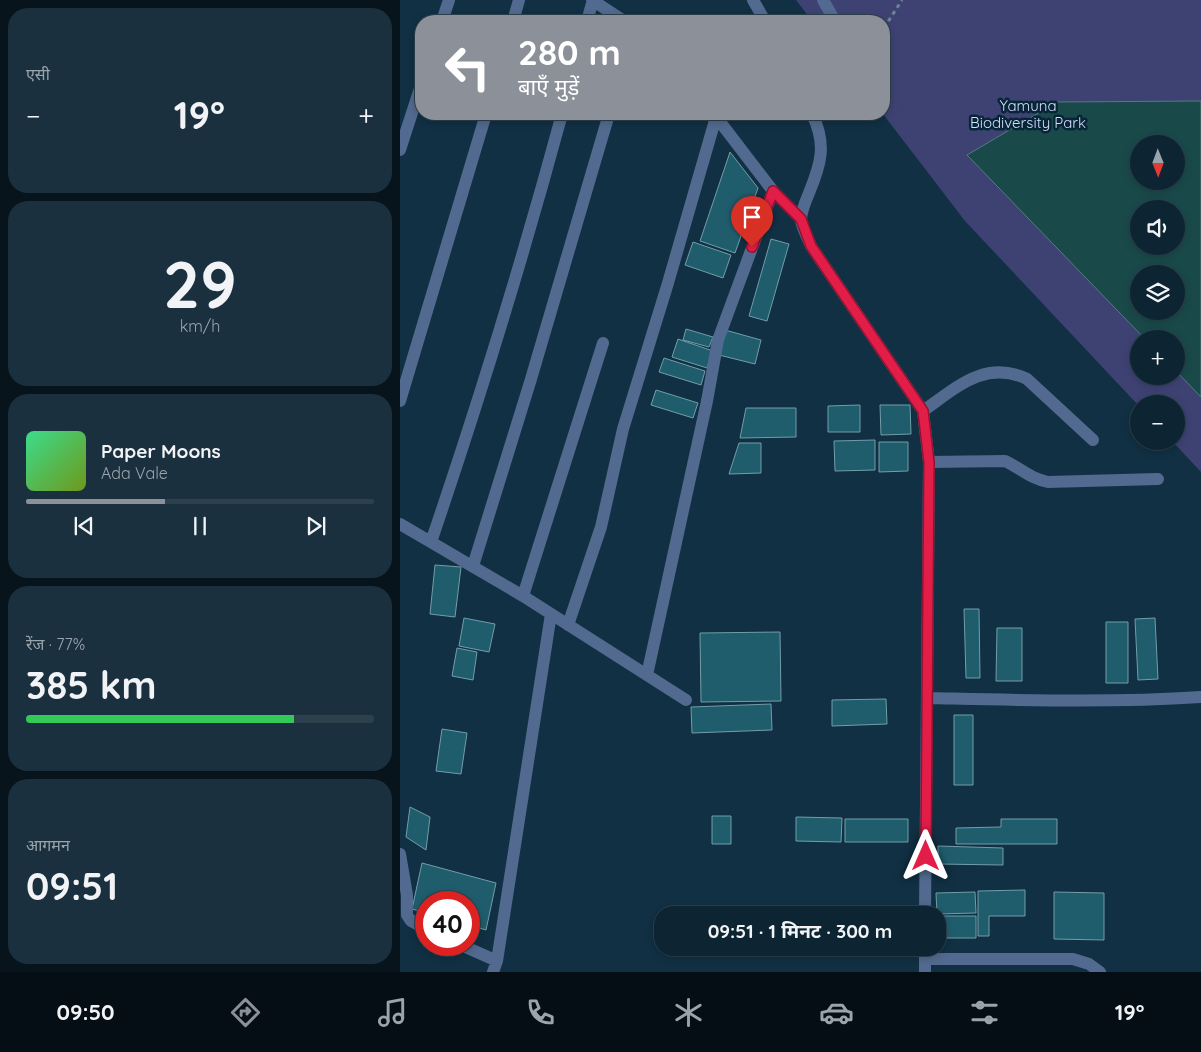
<!DOCTYPE html>
<html lang="hi">
<meta charset="utf-8">
<style>
:root{--surface:#0d2432;--page:#1b303e;--text:#f1f3f6;--muted:#9aa4ac;--line:#2d414d;--accent:#8c9099}
body{margin:0;font-family:Quicksand,"Noto Sans Devanagari",sans-serif;background:var(--page);color:var(--text);height:100vh;display:flex;flex-direction:column;font-size:19px;white-space:nowrap}
*{box-sizing:border-box;margin:0}
p{font-size:16px;color:var(--muted)}
.icon{flex:none;width:28px;height:28px;fill:none;stroke:currentColor;stroke-width:2;stroke-linecap:round;stroke-linejoin:round}
.map{position:relative;flex:1;overflow:hidden}
.side{display:flex;flex-direction:column;gap:8px;padding:8px;background:#07141c;width:400px}
.side>*{flex:none}
.hud{position:absolute;left:15px;top:15px;width:475px;height:105px;border-radius:20px;box-shadow:0 2px 8px #0003,0 0 0 1px var(--line);background:#8c9099;color:#fff;overflow:hidden}
.needle{width:32px;rotate:179deg}
.tools{position:absolute;left:730px;top:135px;display:grid;gap:10px}
.tools a{display:grid;place-items:center;width:55px;height:55px;border-radius:50%;background:var(--surface);box-shadow:0 2px 8px #0003,0 0 0 1px var(--line);font-size:25px}
.speed{position:absolute;left:15px;top:891px;display:flex;gap:10px;font-size:25px;font-weight:700;text-align:center}
.speed>*{display:grid;place-content:center;width:65px;height:65px;border-radius:50%;background:var(--surface);box-shadow:0 2px 8px #0003,0 0 0 1px var(--line);line-height:1}
.speed .limit{border:8px solid #d22;background:#fff;color:#111}
.pin{position:absolute;display:grid;place-items:center;width:42px;height:42px;color:#fff;margin:-51px -21px;border-radius:50% 50% 50% 0;rotate:-45deg;box-shadow:0 0 5px #0007}
.pin .icon{rotate:45deg}
.me{position:absolute;width:55px;margin:-28px;rotate:0deg;stroke-linejoin:round;filter:drop-shadow(0 0 4px #0008)}
.turn{display:flex;align-items:center;gap:18px;height:105px;padding:0 20px;font-size:22px}
.turn .icon{width:65px;height:65px;stroke-width:2.5}
.turn b{display:block;font-size:35px;line-height:42px}
.big{font-size:38px;font-weight:700;line-height:1.1}
.side .card{flex:1;display:flex;flex-direction:column;justify-content:center;gap:8px;min-width:0;padding:0 18px;border-radius:20px;background:var(--page)}
.side .dial{align-items:center;gap:0}
.dial b{font-size:65px;line-height:1}
.song{display:flex;align-items:center;gap:15px}
.cover{width:60px;height:60px;border-radius:8px;background:linear-gradient(135deg,hsl(150 70% 55%),hsl(80 70% 35%))}
.played{height:5px;border-radius:2px;background:linear-gradient(90deg,var(--accent) 40%,var(--line) 40%)}
.keys{display:flex;justify-content:space-around;direction:ltr}
.heat{display:flex;justify-content:space-between;align-items:center;font-size:28px;direction:ltr}
.charge{height:8px;border-radius:4px;background:linear-gradient(90deg,#34c759 77%,var(--line) 0)}
.trip{position:absolute;left:254px;top:906px;width:292px;height:50px;border-radius:20px;background:var(--surface);box-shadow:0 2px 8px #0003,0 0 0 1px var(--line);font-weight:700;line-height:50px;text-align:center}
.dock{display:flex;height:80px;justify-content:space-around;align-items:center;background:#050e14;color:var(--muted)}
.dock .icon{width:35px;height:35px}
.dock .current{color:var(--accent)}
.dock b{font-size:22px;color:var(--text)}
main{display:flex;flex:1;min-height:0}
.map>svg:first-child{display:block}
.green{fill:#3e4273;fill-rule:evenodd}
.water{fill:#1a494a;stroke:#557b7f;fill-rule:evenodd}
.building{fill:#1f5d6d;stroke:#729da9}
.lines{fill:none;stroke-linecap:round;stroke-linejoin:round}
.path{stroke:#6c8595;stroke-width:3;stroke-dasharray:4 4;stroke-linecap:butt}
.minor{stroke:#526a8f;stroke-width:12}
.route-casing{stroke:#92132f;stroke-width:12}
.route{stroke:#e11d48;stroke-width:9}
.labels{text-anchor:middle;stroke-width:5;stroke-linejoin:round;paint-order:stroke}
.park-label{font-size:15px;fill:#d8ddfe;stroke:#062638}
</style>
<main>
<section class="side">
<div class="card"><p>एसी</p>
<div class="heat"><a>−</a><b class="big">19°</b><a>+</a></div>
</div>
<div class="card dial"><b>29</b><p>km/h</p></div>
<div class="card">
<div class="song"><i class="cover"></i><div><b>Paper Moons</b><p>Ada Vale</p></div></div>
<div class="played"></div>
<div class="keys"><svg class="icon" aria-label="previous" viewBox="0 0 24 24"><path d="M18 5L8 12l10 7zM5 5v14"/></svg><svg class="icon" aria-label="pause" viewBox="0 0 24 24"><path d="M8 5v14M16 5v14"/></svg><svg class="icon" aria-label="next" viewBox="0 0 24 24"><path d="M6 5l10 7-10 7zM19 5v14"/></svg></div>
</div>
<div class="card"><p>रेंज · 77%</p><b class="big">385 km</b><div class="charge"></div></div>
<div class="card"><p>आगमन</p><b class="big">09:51</b></div>
</section>
<div class="map">
<svg width="801" height="972" viewBox="0 0 801 972">
<rect width="100%" height="100%" fill="#113043"/>
<path class="green" d="M 396,0 L 801,0 L 801,472 L 772,441 L 776,441 L 776,404 L 739,404 L 739,406 L 565,221 L 483,114 L 484,21 L 412,21 ZM 739,144 L 776,144 L 776,181 L 739,181 ZM 739,209 L 776,209 L 776,246 L 739,246 ZM 739,274 L 776,274 L 776,311 L 739,311 ZM 739,339 L 776,339 L 776,376 L 739,376 Z"/>
<path class="water" d="M 801,101 L 801,397 L 776,371 L 776,339 L 745,339 L 567,155 L 657,102 ZM 739,144 L 776,144 L 776,181 L 739,181 ZM 739,209 L 776,209 L 776,246 L 739,246 ZM 739,274 L 776,274 L 776,311 L 739,311 Z"/>
<path class="building" d="M 330,152 L 358,188 L 335,253 L 300,241 Z
M 371,239 L 389,244 L 367,321 L 349,316 Z
M 293,242 L 331,255 L 323,278 L 285,265 Z
M 286,329 L 313,337 L 309,347 L 283,340 Z
M 325,330 L 361,340 L 355,364 L 319,355 Z
M 278,339 L 313,351 L 307,368 L 272,357 Z
M 264,358 L 305,371 L 301,385 L 259,372 Z
M 256,390 L 298,403 L 293,418 L 251,405 Z
M 460,405 L 460,432 L 428,432 L 428,406 Z
M 480,405 L 510,405 L 511,434 L 481,435 Z
M 346,408 L 396,408 L 396,437 L 340,438 Z
M 475,440 L 475,470 L 435,471 L 434,441 Z
M 479,442 L 508,442 L 508,471 L 479,472 Z
M 339,443 L 361,443 L 361,473 L 329,474 Z
M 35,565 L 61,567 L 55,617 L 30,614 Z
M 564,609 L 579,609 L 580,678 L 566,678 Z
M 64,618 L 95,624 L 89,652 L 59,646 Z
M 755,618 L 758,679 L 738,680 L 735,619 Z
M 706,622 L 728,622 L 728,683 L 706,683 Z
M 597,628 L 622,628 L 622,681 L 596,681 Z
M 380,632 L 381,701 L 301,702 L 300,633 Z
M 57,648 L 77,652 L 73,680 L 52,676 Z
M 486,699 L 487,724 L 432,726 L 432,700 Z
M 371,704 L 372,730 L 292,733 L 291,707 Z
M 554,715 L 573,715 L 573,785 L 554,785 Z
M 42,729 L 67,733 L 61,774 L 36,771 Z
M 10,807 L 30,817 L 26,850 L 6,837 Z
M 312,816 L 331,816 L 331,844 L 312,844 Z
M 396,817 L 442,818 L 441,842 L 396,841 Z
M 445,819 L 508,819 L 508,842 L 445,842 Z
M 601,819 L 657,819 L 657,844 L 556,844 L 556,828 L 601,827 Z
M 538,846 L 603,848 L 603,865 L 538,864 Z
M 22,863 L 96,883 L 86,930 L 69,925 L 69,902 L 26,902 L 26,913 L 12,909 Z
M 625,890 L 625,916 L 589,916 L 589,936 L 578,936 L 578,891 Z
M 575,892 L 576,913 L 537,914 L 536,893 Z
M 654,892 L 704,893 L 704,940 L 654,939 Z
M 538,916 L 576,916 L 576,938 L 538,938 Z"/>
<g class="lines">
<path class="path" d="M 484,28 L 502,0"/>
<path class="minor" d="M 192,0 L 224,21
M 353,0 L 365,21
M 423,0 L 435,21
M 42,21 L 49,0
M 113,21 L 119,0
M 187,21 L 193,0
M 314,114 L 373,191 L 401,219
M 412,114 C 427,144 421,164 409,193 C 406,200 401,212 401,220 C 402,228 408,238 411,246 L 523,411 L 529,462 L 525,915
M 0,150 L 21,85
M 0,401 L 86,114
M 523,411 C 556,388 585,359 627,379 L 693,440
M 529,462 L 605,461 C 622,469 629,478 648,482 L 758,479
M 0,524 L 123,596 L 286,700
M 31,542 C 79,401 123,258 162,114
M 73,566 L 131,379 L 209,114
M 123,596 L 203,343
M 168,625 L 201,527 L 223,429 L 268,283 L 316,117
M 247,675 L 307,401 L 318,340 L 373,191
M 527,698 C 618,700 710,703 801,697
M 0,854 L 7,895 L 7,915 L 11,921 L 26,929
M 61,945 L 97,961
M 525,959 L 673,959 L 689,964 L 700,972
M 93,972 L 97,961 L 151,614
M 525,972 L 525,948"/>
</g>
<g class="lines">
<defs>
<path id="route" d="M 352,247 L 373,191 L 401,219 L 411,246 L 523,411 L 529,462 L 526,856"/>
</defs>
<use href="#route" class="route-casing"/>
<use href="#route" class="route"/>
</g>
<g class="labels">
<g class="park-label">
<text x="628" y="111">Yamuna<tspan x="628" dy="17">Biodiversity Park</tspan></text>
</g>
</g>
</svg>
<div class="tools">
<a><svg class="needle" viewBox="-14 -14 28 28"><path d="M0-13l5 13h-10z" fill="#e53935"/><path d="M0 13l5-13h-10z" fill="#9aa4ac"/></svg></a>
<a><svg class="icon" aria-label="sound" viewBox="0 0 24 24"><path d="M4 9h4l5-4v14l-5-4H4zM17 9q2 3 0 6"/></svg></a>
<a><svg class="icon" aria-label="layers" viewBox="0 0 24 24"><path d="M12 4l9 5-9 5-9-5zM3 14l9 5 9-5"/></svg></a>
<a>+</a>
<a>−</a>
</div>
<div class="speed"><div class="limit">40</div></div>
<div class="pin" style="left:352px;top:247px;background:#d93025"><svg class="icon" aria-label="arrive" viewBox="0 0 24 24"><path d="M6 21V4h12l-3 4 3 4H6"/></svg></div>
<svg class="me" style="left:526px;top:856px" viewBox="-20 -20 40 40"><path d="M0-17L14 15 0 8-14 15z" fill="#e11d48" stroke="#fff" stroke-width="4"/></svg>
<div class="trip">09:51 · 1 मिनट · 300 m</div>
<div class="hud">
<div class="turn"><svg class="icon" aria-label="left" viewBox="0 0 24 24"><path d="M17 20v-9H6M10 6l-5 5 5 5"/></svg><div><b>280 m</b>बाएँ मुड़ें</div></div>
</div>
</div>
</main>
<nav class="dock">
<b>09:50</b>
<svg class="icon current" aria-label="directions" viewBox="0 0 24 24"><path d="M12 3l9 9-9 9-9-9zM9 14v-3h6M13 9l2 2-2 2"/></svg>
<svg class="icon" aria-label="music" viewBox="0 0 24 24"><path d="M9 18V5l10-2v13"/><circle cx="6" cy="18" r="3"/><circle cx="16" cy="16" r="3"/></svg>
<svg class="icon" aria-label="phone" viewBox="0 0 24 24"><path d="M5 4h4l2 5-3 2q2 4 5 5l2-3 5 2v4C11 20 4 13 5 4z"/></svg>
<svg class="icon" aria-label="climate" viewBox="0 0 24 24"><path d="M12 3v18M4 7l16 10M4 17L20 7"/></svg>
<svg class="icon" aria-label="car" viewBox="0 0 24 24"><path d="M5 17H2v-5l4-1 3-4h7l3 4 3 1v5h-3M9 17h6M6 11h13"/><circle cx="7" cy="17" r="2"/><circle cx="17" cy="17" r="2"/></svg>
<svg class="icon" aria-label="filters" viewBox="0 0 24 24"><path d="M4 7h16M4 17h16"/><circle cx="9" cy="7" r="2"/><circle cx="15" cy="17" r="2"/></svg>
<b>19°</b>
</nav>
